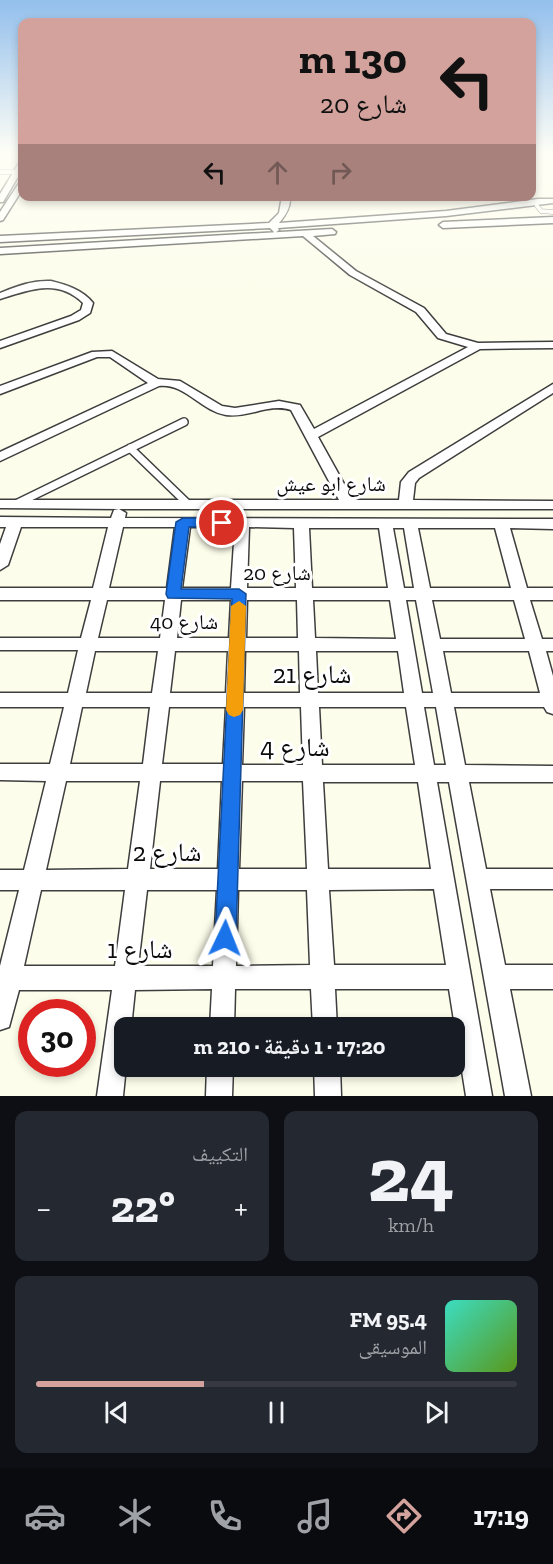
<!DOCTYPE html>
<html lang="ar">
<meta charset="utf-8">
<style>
:root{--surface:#171b24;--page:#242831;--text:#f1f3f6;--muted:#9ea1a6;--line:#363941;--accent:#d3a29c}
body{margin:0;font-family:"Zilla Slab","Noto Naskh Arabic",serif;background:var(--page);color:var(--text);direction:rtl;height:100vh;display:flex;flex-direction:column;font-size:22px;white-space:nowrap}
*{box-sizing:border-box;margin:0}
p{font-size:20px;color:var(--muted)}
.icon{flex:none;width:33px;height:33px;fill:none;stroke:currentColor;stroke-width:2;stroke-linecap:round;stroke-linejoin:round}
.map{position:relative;height:1096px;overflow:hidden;direction:ltr}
.side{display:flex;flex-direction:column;gap:15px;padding:15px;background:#0d0f14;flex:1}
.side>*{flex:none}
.guide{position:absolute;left:18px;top:18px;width:518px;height:183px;border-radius:12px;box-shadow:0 3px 9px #0003;direction:rtl;background:#d3a29c;color:#111;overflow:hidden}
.speed{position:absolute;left:18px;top:999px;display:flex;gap:12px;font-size:30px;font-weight:700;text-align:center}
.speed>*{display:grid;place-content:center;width:78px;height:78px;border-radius:50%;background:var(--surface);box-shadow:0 3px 9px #0003;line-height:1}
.speed .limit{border:9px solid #d22;background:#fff;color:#111}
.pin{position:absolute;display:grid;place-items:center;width:51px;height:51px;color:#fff;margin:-26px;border:3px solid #fff;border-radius:50%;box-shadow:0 2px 6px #0007}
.me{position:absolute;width:66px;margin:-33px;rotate:2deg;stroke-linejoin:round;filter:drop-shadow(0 0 4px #0008)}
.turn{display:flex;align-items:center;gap:21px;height:126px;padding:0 30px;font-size:27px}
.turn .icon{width:78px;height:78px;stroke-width:2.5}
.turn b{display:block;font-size:42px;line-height:51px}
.lanes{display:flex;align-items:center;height:57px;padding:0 30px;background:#0003;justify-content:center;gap:30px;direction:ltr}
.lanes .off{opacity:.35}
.big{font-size:45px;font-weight:700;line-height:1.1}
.side .card{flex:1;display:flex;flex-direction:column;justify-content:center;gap:9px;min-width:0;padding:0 21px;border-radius:12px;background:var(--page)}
.side .dial{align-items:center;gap:0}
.dial b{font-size:78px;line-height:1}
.song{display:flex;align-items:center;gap:18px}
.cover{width:72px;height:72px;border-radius:9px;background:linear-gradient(135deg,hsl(170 70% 55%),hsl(90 70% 35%))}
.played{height:6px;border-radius:3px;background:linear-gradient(90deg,var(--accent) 35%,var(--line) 35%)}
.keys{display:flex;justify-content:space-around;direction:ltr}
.heat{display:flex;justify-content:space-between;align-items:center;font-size:33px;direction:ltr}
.side .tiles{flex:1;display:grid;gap:15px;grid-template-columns:1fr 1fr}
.card:last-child{grid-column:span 2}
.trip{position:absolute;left:114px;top:1017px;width:351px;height:60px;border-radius:12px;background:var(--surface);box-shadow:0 3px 9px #0003;font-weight:700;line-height:60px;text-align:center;direction:rtl}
.menu{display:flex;height:96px;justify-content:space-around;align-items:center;background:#090b0e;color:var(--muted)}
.menu .icon{width:42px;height:42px}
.menu .selected{color:var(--accent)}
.menu b{font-size:27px;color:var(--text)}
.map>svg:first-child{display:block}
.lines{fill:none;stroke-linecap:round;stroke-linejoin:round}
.service-far1-casing{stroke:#3e3e3e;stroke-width:5}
.service-casing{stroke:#3e3e3e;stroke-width:10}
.minor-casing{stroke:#3e3e3e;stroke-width:3}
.service-far1{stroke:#fff;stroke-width:4}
.service{stroke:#fff;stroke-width:7}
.minor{fill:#fff;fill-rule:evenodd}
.route{fill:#1a73e8;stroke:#114b97;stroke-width:1.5}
.slow{fill:#f59e0b}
.labels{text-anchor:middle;stroke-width:6;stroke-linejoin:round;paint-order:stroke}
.street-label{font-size:21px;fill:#0b0b0b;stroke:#fff}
.near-street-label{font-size:26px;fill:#0b0b0b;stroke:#fff}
</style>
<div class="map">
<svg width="553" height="1096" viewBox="0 0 553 1096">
<rect width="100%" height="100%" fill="#fdfdeb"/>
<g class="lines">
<defs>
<path id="service-far1" d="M 0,172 L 18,172
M 537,206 L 541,211 L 553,212"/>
<path id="service" d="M 130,448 L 188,504
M 18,503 L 184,422"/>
<path id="minor" d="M 19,163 L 22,163 L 22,170 L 3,202 L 0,202 L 0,194 Z
M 19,183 L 22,183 L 22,190 L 3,220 L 0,221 L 0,212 Z
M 282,196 L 290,196 C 291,207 286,215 279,223 L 446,211 L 538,199 L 553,199 L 553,203 L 446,216 L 278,228 L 279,230 L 275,233 L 270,228 L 0,242 L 0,236 L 269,223 L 279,213 Z
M 553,217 L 553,223 L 443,228 L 439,225 L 443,222 Z
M 332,229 L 336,232 L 335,234 L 313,236 L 356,271 L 424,308 L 446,334 L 478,343 L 553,342 L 553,348 L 480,349 L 318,437 L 353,500 L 399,500 L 401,482 L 409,472 L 553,384 L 553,393 L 419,478 L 415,483 L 413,500 L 553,501 L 553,509 L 119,509 L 126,513 L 125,518 L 553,519 L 553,529 L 510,528 L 527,588 L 553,588 L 553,600 L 530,600 L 542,639 L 553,639 L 553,651 L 546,651 L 553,676 L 553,714 L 547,712 L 544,707 L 454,707 L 465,765 L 553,766 L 553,782 L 469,782 L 486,869 L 553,869 L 553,889 L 490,889 L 505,965 L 553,965 L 553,989 L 510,989 L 531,1096 L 505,1096 L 449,782 L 437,782 L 492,1096 L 466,1096 L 449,989 L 335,989 L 337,1028 L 313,1028 L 311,989 L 235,989 L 234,1028 L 210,1028 L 212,989 L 135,990 L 131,1028 L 124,1028 L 124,1066 L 126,1066 L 123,1096 L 97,1096 L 112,990 L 19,990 L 9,1027 L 0,1030 L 0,966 L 19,890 L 0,890 L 0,870 L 24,870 L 46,781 L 0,780 L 0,764 L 50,764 L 64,707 L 0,707 L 0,693 L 68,693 L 78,650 L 0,650 L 0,638 L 81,638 L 91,600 L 0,600 L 0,588 L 93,588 L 108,527 L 21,527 L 8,565 L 0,570 L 0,544 L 6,527 L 0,527 L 0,517 L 111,518 L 114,510 L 119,509 L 0,508 L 0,500 L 339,500 L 291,410 C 270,403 248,418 226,415 C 201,411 185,383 159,386 L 0,461 L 0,452 L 148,383 L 110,357 L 97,357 L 0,394 L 0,386 L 92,352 L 112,351 L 158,379 L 180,381 L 222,406 L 235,408 L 279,401 L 300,405 L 314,429 L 468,347 L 438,338 L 416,312 L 350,275 L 303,236 L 0,254 L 0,248 ZM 123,527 L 175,527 L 167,588 L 109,588 ZM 190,527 L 235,527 L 231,588 L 182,588 ZM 249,527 L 294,528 L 296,588 L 247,588 ZM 309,528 L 379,528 L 388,588 L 312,588 ZM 393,528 L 404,528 L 414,588 L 404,588 ZM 418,528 L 495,528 L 511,588 L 430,588 ZM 107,600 L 165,600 L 160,638 L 98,638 ZM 181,600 L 231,600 L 229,638 L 177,638 ZM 247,600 L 297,600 L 298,638 L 246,638 ZM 313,600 L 390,600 L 396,639 L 315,638 ZM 406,600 L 416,600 L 433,693 L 422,693 ZM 432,600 L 514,600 L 525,639 L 440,639 ZM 95,651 L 158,651 L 152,693 L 86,693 ZM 175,651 L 228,651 L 226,693 L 170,693 ZM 245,651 L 299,651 L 300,693 L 244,693 ZM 316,651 L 398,651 L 404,693 L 318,693 ZM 443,651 L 529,651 L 540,693 L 451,693 ZM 82,707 L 150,707 L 143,764 L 70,764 ZM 169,707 L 226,707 L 223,764 L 162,764 ZM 244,707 L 301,707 L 303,765 L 242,765 ZM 319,707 L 406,707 L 415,765 L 322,765 ZM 424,707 L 436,707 L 446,765 L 434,765 ZM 66,781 L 140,781 L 128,869 L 46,870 ZM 160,781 L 222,781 L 218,869 L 150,869 ZM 242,781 L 303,781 L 307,869 L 239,869 ZM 323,782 L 418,782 L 431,869 L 328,869 ZM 434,889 L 446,965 L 334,965 L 329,890 ZM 41,890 L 125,890 L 115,966 L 24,966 ZM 147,890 L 217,890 L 213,966 L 138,966 ZM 238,890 L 307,890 L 310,965 L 236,966 Z
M 51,281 C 67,285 83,290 93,303 L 90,313 L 79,320 L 0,348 L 0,341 L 71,316 L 81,310 L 83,303 C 57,278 30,290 0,299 L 0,293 C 17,286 33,280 51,281 Z
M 207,1066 L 233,1066 L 232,1096 L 206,1096 Z
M 314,1066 L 340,1066 L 341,1096 L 315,1096 Z"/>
</defs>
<use href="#service-far1" class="service-far1-casing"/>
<use href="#service" class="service-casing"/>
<use href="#minor" class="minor-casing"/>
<use href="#service-far1" class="service-far1"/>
<use href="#service" class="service"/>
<use href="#minor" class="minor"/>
</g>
<linearGradient id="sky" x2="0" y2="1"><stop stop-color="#93bfec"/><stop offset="0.5" stop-color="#fefef6"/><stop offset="1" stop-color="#fefef6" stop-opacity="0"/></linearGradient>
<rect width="553" height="306" fill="url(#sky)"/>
<path class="route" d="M 183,518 L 222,518 L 229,523 L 222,527 L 189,527 L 181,589 L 239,589 L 246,594 L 236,938 L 233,946 L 225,949 L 218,946 L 215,938 L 232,599 L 168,598 L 166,594 L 176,522 Z"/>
<path class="slow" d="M 239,601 L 246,606 L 243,710 L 240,715 L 234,717 L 229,715 L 226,710 L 231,606 Z"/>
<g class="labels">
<g class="street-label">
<text x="331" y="491">شارع ابو عيش</text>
<text x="277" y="580">شارع 20</text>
<text x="184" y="629">شارع 40</text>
</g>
<g class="near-street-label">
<text x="312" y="683">شارع 21</text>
<text x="295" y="756">شارع 4</text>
<text x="167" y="861">شارع 2</text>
<text x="140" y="958">شارع 1</text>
</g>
</g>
</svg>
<div class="speed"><div class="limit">30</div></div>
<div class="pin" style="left:222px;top:523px;background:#d93025"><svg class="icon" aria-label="arrive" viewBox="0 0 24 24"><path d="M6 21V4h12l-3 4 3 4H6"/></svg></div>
<svg class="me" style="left:225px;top:938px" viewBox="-20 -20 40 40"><path d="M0-17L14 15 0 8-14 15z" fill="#1a73e8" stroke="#fff" stroke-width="4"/></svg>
<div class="trip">17:20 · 1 دقيقة · 210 m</div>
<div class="guide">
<div class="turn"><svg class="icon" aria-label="left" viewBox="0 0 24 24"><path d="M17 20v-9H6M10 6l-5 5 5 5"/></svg><div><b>130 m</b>شارع 20</div></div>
<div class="lanes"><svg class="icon" aria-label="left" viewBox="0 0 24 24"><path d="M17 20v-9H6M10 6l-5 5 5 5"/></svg><svg class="icon off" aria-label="ahead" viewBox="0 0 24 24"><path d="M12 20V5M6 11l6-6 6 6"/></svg><svg class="icon off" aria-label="right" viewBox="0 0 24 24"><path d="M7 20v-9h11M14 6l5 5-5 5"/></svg></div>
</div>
</div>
<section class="side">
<div class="tiles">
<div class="card dial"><b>24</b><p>km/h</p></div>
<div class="card"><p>التكييف</p>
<div class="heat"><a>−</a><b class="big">22°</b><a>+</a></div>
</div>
<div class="card">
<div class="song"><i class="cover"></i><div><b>95.4 FM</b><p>الموسيقى</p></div></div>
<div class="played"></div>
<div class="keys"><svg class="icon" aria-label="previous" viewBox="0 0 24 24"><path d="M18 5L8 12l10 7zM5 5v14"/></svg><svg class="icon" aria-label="pause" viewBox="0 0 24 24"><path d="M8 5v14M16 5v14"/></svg><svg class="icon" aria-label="next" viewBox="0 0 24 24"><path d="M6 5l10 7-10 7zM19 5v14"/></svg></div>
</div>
</div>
</section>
<nav class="menu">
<b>17:19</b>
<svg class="icon selected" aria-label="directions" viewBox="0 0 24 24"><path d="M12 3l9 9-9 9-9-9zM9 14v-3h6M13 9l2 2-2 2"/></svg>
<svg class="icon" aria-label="music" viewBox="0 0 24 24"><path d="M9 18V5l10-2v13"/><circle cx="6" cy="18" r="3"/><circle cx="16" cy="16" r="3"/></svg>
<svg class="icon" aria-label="phone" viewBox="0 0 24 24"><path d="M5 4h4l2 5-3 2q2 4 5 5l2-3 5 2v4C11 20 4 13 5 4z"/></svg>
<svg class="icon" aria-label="climate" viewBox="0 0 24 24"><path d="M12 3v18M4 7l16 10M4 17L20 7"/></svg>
<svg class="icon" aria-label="car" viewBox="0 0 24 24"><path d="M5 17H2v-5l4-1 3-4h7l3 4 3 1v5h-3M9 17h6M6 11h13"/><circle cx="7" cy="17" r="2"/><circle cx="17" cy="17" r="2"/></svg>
</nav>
